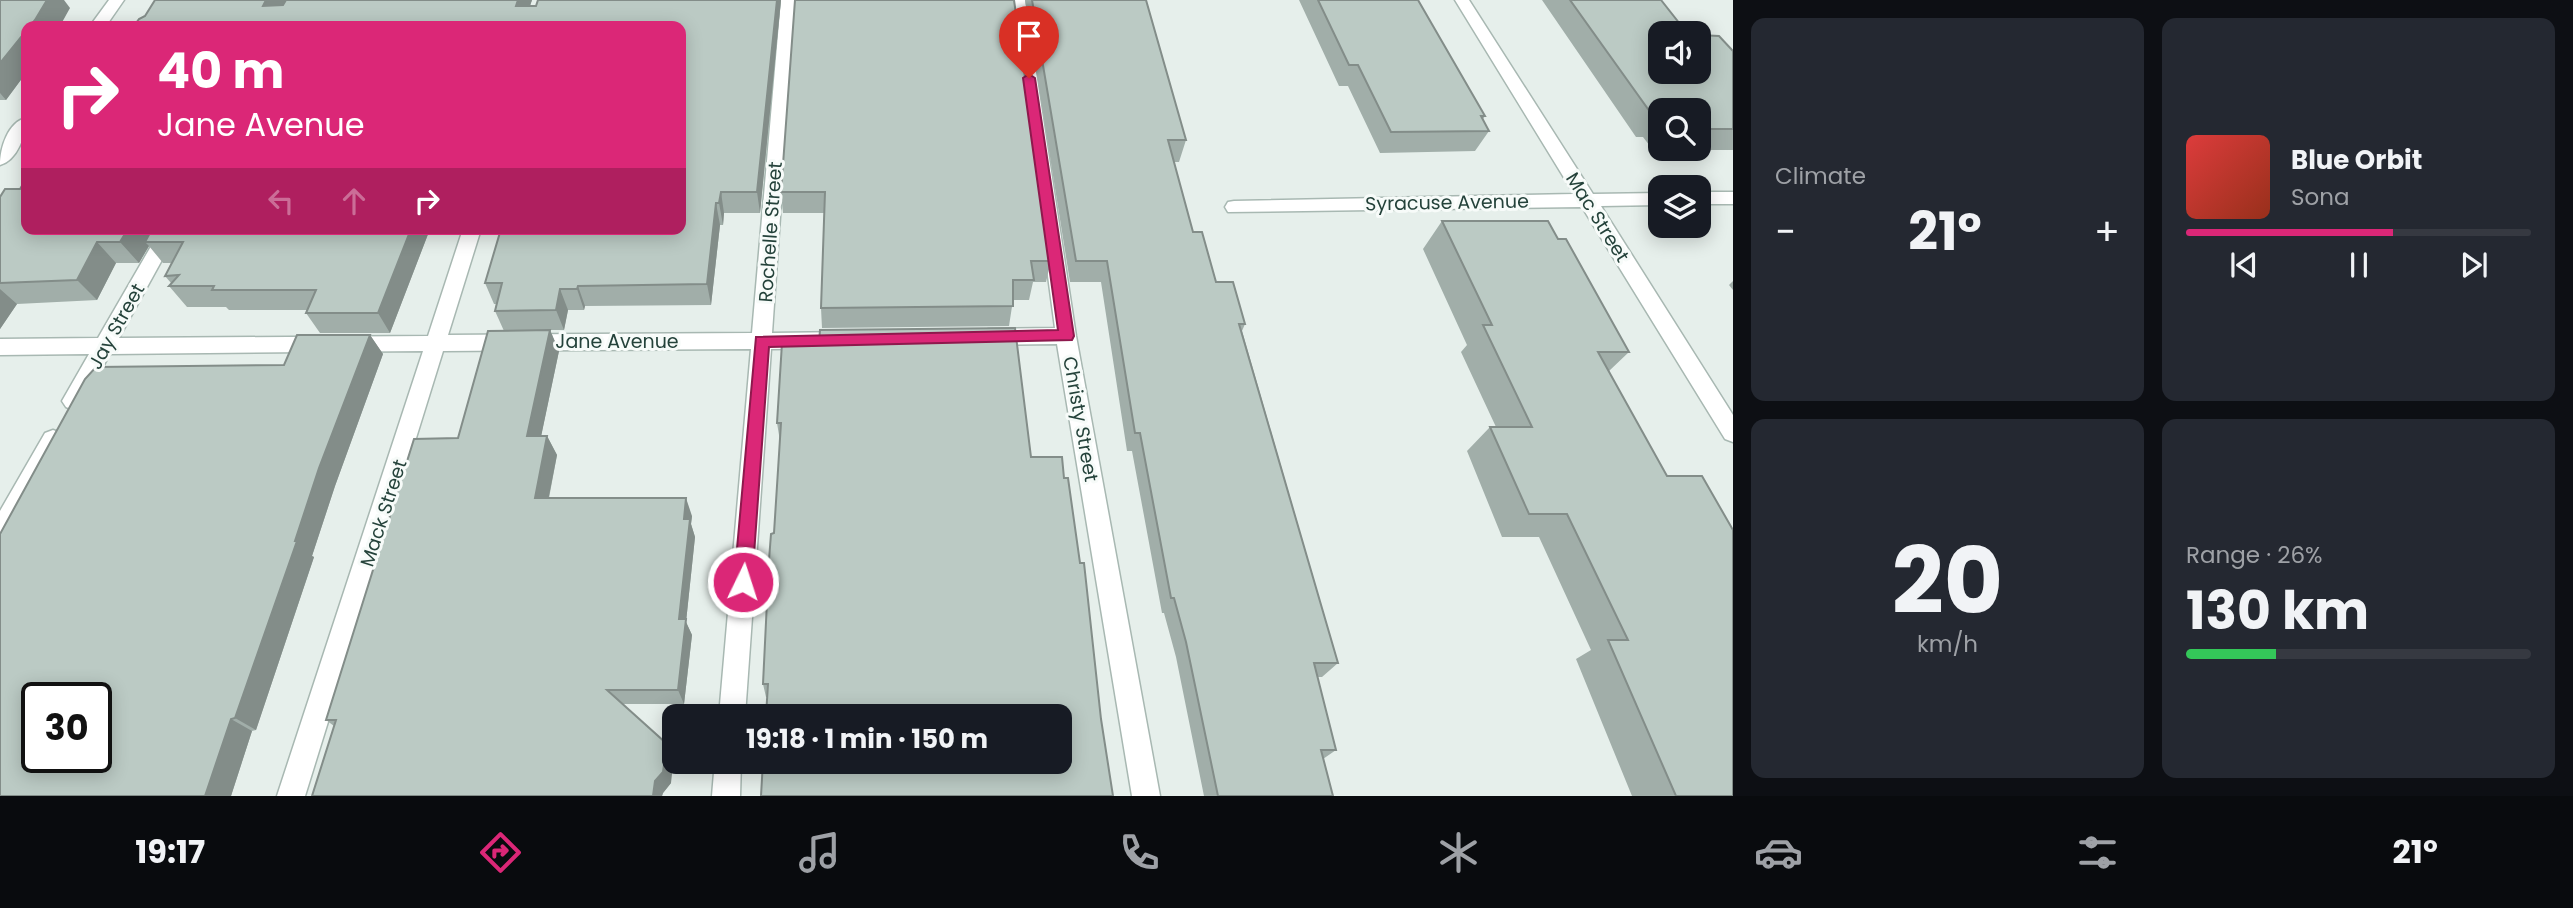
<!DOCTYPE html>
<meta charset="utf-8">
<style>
:root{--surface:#171b24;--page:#242831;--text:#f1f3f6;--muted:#9ea1a6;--line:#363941;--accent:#db2777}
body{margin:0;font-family:Poppins,sans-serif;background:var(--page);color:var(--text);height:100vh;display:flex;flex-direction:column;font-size:26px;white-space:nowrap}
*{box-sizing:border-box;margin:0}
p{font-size:23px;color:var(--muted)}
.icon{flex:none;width:38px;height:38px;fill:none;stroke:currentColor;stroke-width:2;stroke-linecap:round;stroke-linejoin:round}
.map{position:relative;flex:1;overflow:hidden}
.sheet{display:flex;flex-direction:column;gap:18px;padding:18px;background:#0d0f14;width:840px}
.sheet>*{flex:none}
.banner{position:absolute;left:21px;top:21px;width:665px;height:214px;border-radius:14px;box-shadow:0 4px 18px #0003;background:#db2777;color:#fff;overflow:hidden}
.controls{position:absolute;left:1648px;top:21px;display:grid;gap:14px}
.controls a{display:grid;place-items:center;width:63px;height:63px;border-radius:14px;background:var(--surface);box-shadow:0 4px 18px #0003;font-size:35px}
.speed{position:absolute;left:21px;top:682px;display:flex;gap:14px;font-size:35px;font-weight:700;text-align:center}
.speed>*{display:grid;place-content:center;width:91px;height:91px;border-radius:50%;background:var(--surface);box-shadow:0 4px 18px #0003;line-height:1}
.speed .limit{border:4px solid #111;border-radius:10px;background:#fff;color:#111}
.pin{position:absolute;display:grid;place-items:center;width:60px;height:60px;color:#fff;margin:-72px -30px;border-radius:50% 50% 50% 0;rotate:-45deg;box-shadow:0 0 7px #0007}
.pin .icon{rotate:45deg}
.me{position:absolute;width:77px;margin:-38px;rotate:4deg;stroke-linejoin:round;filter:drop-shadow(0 0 5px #0008)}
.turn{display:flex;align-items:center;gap:24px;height:147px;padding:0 21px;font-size:32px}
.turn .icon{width:91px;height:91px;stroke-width:2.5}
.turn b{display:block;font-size:49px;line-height:60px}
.lanes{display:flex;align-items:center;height:66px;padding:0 21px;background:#0003;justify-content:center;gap:35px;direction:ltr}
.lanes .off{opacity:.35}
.big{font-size:52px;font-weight:700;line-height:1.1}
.sheet .card{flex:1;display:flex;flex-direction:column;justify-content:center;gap:10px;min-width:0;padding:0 24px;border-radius:14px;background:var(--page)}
.sheet .dial{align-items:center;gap:0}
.dial b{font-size:91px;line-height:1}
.song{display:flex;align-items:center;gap:21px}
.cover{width:84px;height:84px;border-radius:10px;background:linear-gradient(135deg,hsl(0 70% 55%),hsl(10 70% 35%))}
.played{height:7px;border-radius:4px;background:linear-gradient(90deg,var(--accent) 60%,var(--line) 60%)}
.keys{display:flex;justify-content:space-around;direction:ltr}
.heat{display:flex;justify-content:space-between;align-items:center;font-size:38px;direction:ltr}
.charge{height:10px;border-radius:5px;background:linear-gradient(90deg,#34c759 26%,var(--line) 0)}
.sheet .tiles{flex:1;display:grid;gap:18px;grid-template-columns:repeat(2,1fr)}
.trip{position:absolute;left:662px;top:704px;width:410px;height:70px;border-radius:14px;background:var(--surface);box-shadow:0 4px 18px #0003;font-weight:700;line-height:70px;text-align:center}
.tabs{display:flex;height:112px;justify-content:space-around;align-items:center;background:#090b0e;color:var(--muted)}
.tabs .icon{width:49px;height:49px}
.tabs .selected{color:var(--accent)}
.tabs b{font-size:32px;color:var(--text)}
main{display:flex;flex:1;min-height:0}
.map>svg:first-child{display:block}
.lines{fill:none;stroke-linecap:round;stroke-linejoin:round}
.minor-casing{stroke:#a8b8b2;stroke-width:3}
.minor{fill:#fff;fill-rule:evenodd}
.wall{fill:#a1aea9;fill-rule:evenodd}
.shaded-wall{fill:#838d89}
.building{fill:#bbcac4;stroke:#838d89;stroke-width:2;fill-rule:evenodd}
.route{fill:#db2777;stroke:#8e194d;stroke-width:2}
.labels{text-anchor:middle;stroke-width:6;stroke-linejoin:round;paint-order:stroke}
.street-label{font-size:19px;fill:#24423a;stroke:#f7fbf9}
</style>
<main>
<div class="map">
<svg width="1733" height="796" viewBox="0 0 1733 796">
<rect width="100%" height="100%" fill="#e6efeb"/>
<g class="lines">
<defs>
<path id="minor" d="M 109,0 L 124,0 L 106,26 L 90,26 Z
M 781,0 L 795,0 L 772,333 L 848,332 L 855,334 L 858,340 L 855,346 L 848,348 L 771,349 L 745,716 L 719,716 L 751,349 L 443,351 L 305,796 L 277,796 L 423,351 L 110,354 L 80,407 L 73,410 L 66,407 L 62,401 L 89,354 L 0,355 L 0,339 L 98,338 L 161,229 L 179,229 L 119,338 L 428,336 L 463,229 L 481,229 L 448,335 L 752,333 Z
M 1011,0 L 1025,0 L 1076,336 L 1160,796 L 1132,796 L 1057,344 L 989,345 L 982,343 L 979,337 L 982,331 L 989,329 L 1055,328 Z
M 1455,0 L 1469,0 L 1593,194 L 1661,193 L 1661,205 L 1601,206 L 1733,415 L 1733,442 L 1725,439 L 1582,207 L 1228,212 L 1225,207 L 1228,202 L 1234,201 L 1574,194 Z
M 26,118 C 26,134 18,160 0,165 C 0,148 8,122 26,118 Z
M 1699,192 L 1733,192 L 1733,204 L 1699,204 Z
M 53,430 L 61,433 L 64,439 L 8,539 L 0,542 L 0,511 L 45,433 Z
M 715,761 L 741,761 L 740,796 L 712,796 Z"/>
</defs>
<use href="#minor" class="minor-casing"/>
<use href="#minor" class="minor"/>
</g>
<path class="wall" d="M 0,0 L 70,8 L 26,26 L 26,73 L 6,100 L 0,100 Z
M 155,0 L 532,0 L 530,6 L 781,0 L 760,213 L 724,213 L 723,225 L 720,225 L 711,305 L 585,306 L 584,310 L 568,310 L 564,330 L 550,330 L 559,351 L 541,436 L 547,436 L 557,455 L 549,498 L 692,516 L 691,524 L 695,537 L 686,622 L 692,635 L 684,704 L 622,704 L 671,783 L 663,793 L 662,796 L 312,796 L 334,726 L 326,720 L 458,438 L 504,331 L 495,311 L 496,304 L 494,304 L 485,283 L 681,229 L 145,16 Z
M 795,0 L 1051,261 L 1046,282 L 1033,282 L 1029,300 L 1013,300 L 1009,326 L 822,328 L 821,308 L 824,213 L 783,213 L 781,192 Z
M 1025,0 L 1146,0 L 1186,140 L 1179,162 L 1174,162 L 1193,232 L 1216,282 L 1245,324 L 1242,331 L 1338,663 L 1322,677 L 1317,677 L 1336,750 L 1323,759 L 1333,796 L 1204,796 L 1176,657 L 1164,613 L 1162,613 L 1132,451 L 1127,451 L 1101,282 L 1070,282 Z
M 1299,0 L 1418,0 L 1485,116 L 1483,119 L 1489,131 L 1475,151 L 1380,153 L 1348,86 L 1339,86 Z
M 1542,0 L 1661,0 L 1661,33 L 1733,51 L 1733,150 L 1653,150 L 1643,137 L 1636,137 ZM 1661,110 L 1699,110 L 1699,149 L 1661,149 Z
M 0,197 L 26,229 L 430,229 L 390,333 L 320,333 L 306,313 L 307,310 L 229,310 L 226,307 L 187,307 L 169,286 L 171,283 L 165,276 L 171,263 L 163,263 L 149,246 L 139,263 L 116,263 L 97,300 L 17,304 L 0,329 Z
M 1442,221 L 1558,239 L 1629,352 L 1609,371 L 1733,796 L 1632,796 L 1576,659 L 1591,650 L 1539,537 L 1502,537 L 1467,451 L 1490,427 L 1496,427 L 1461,352 L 1467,345 L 1423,249 Z
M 1733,281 L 1733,290 L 1729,285 Z
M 1015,328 L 767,697 L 766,697 L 763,684 L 774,533 L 780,441 L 777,423 L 819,343 Z
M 370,335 L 383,354 L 335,486 L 312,556 L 314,557 L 256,730 L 252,731 L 231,796 L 0,796 L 284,365 Z"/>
<path class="shaded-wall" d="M 47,0 L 64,0 L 70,8 L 60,26 L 30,26 Z
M 266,0 L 290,0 L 276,26 L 263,6 Z
M 518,0 L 532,0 L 523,26 L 516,6 Z
M 777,0 L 781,0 L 760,213 L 757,192 Z
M 26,31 L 26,73 L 6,100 L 0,93 L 0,63 Z
M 721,192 L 724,213 L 723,225 L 719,203 Z
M 716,203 L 720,225 L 711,305 L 707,284 Z
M 128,229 L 159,229 L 145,242 L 149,246 L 139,263 L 120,242 Z
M 411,229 L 430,229 L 390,333 L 378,313 Z
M 97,242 L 116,263 L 97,300 L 77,280 Z
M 578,286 L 585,306 L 584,310 L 577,289 Z
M 0,289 L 17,304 L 0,329 Z
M 560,289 L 568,310 L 564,330 L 556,310 Z
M 550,330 L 559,351 L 537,456 L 527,436 Z
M 370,335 L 383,354 L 335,486 L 312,556 L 314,557 L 256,730 L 235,718 L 319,468 Z
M 547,436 L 557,455 L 545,516 L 535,498 Z
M 686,498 L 692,516 L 691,524 L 695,537 L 686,622 L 692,635 L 684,704 L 678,690 L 679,619 L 684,519 Z
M 231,719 L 252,731 L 231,796 L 205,796 Z
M 667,744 L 674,756 L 671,783 L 663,793 L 662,796 L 653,796 L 655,781 Z"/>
<path class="building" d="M 0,0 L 47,0 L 35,20 L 30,26 L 26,26 L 26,31 L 0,63 Z
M 155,0 L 266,0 L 263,6 L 283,5 L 286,0 L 518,0 L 516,6 L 536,6 L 538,0 L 777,0 L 757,192 L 721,192 L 719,203 L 716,203 L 707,284 L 578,286 L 577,289 L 560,289 L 556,310 L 495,311 L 502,283 L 485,283 L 501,229 L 681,229 L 681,26 L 134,26 L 139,19 L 145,16 Z
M 795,0 L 1014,0 L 1051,261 L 1031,261 L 1034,280 L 1013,280 L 1013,306 L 821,308 L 825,192 L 781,192 Z
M 1032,0 L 1146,0 L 1186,140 L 1168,140 L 1193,232 L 1202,232 L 1216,282 L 1233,282 L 1245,324 L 1239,324 L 1338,663 L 1314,663 L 1336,750 L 1321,750 L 1333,796 L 1218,796 L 1186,642 L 1174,598 L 1171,598 L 1140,433 L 1135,433 L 1107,261 L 1076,261 Z
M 1318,0 L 1418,0 L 1485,116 L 1481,116 L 1489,131 L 1391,132 L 1358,65 L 1349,65 Z
M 1570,0 L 1661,0 L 1687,33 L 1661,33 L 1661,72 L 1699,72 L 1699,35 L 1719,36 L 1733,51 L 1733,129 L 1699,129 L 1699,110 L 1661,110 L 1661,116 L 1653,116 Z
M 26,179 L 26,229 L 128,229 L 120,242 L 97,242 L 77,280 L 0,283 L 0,197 L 5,189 L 20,189 Z
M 1442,221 L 1548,221 L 1558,239 L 1566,239 L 1629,352 L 1598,352 L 1667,476 L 1702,476 L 1733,530 L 1733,796 L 1676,796 L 1608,640 L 1628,640 L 1567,514 L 1529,514 L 1490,427 L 1532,427 L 1483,325 L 1492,325 Z
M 152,229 L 411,229 L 378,313 L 306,313 L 316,290 L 212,290 L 214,286 L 169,286 L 179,275 L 165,276 L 183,242 L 145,242 Z
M 1015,328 L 1031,457 L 1062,457 L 1064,478 L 1068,478 L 1080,563 L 1084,563 L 1101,719 L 1113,796 L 761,796 L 763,761 L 1059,761 L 1059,716 L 766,716 L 768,684 L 763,684 L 769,560 L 771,534 L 774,533 L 781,423 L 777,423 L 782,343 L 819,343 L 820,330 Z
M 550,330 L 527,436 L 547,436 L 535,498 L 686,498 L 684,519 L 690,519 L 679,619 L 686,619 L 678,690 L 607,690 L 667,744 L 663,772 L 655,781 L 653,796 L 312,796 L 336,720 L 326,720 L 414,439 L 458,438 L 488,331 Z
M 297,335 L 370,335 L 319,468 L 295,541 L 297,541 L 235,718 L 231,719 L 205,796 L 0,796 L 0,534 L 85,379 L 96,367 L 284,365 ZM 37,698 L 96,698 L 96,758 L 37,758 Z"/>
<path class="route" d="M 1029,74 L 1035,78 L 1074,336 L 1072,340 L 769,347 L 752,582 L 749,588 L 743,590 L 736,588 L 734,582 L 756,337 L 1058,330 L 1023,78 Z"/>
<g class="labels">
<g class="street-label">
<text transform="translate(1447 202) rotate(-1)" y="7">Syracuse Avenue</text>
<text transform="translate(1598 217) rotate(58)" y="7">Mac Street</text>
<text transform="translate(770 232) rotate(-86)" y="7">Rochelle Street</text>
<text transform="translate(116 326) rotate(-61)" y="7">Jay Street</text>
<text x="617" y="348">Jane Avenue</text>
<text transform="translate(1081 419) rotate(80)" y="7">Christy Street</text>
<text transform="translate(383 513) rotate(-72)" y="7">Mack Street</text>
</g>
</g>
</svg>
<div class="controls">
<a><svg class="icon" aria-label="sound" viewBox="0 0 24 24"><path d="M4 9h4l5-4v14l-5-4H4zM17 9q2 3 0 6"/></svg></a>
<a><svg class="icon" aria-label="search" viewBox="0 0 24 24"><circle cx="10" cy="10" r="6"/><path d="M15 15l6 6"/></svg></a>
<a><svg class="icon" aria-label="layers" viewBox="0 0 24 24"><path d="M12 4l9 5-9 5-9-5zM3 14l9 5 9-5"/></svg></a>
</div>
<div class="speed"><div class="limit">30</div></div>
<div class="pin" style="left:1029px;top:78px;background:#d93025"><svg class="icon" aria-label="arrive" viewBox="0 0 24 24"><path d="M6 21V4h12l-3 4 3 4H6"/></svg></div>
<svg class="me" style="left:743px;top:582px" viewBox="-20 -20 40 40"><circle r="17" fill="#db2777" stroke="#fff" stroke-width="3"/><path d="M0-11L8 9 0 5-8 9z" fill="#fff"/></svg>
<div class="trip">19:18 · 1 min · 150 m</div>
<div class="banner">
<div class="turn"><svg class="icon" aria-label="right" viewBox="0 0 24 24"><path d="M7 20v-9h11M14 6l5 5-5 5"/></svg><div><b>40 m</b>Jane Avenue</div></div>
<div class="lanes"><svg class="icon off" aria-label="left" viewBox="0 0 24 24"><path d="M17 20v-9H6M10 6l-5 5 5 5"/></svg><svg class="icon off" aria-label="ahead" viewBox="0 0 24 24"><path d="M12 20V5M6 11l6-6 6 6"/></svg><svg class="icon" aria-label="right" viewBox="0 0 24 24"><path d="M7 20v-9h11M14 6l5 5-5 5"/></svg></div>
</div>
</div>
<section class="sheet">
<div class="tiles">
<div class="card"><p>Climate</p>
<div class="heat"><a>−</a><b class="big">21°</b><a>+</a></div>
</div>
<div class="card">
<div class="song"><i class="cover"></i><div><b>Blue Orbit</b><p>Sona</p></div></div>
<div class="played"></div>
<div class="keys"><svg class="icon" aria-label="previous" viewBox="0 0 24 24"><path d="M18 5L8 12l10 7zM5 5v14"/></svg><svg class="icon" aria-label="pause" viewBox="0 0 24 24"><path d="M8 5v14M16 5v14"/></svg><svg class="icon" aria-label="next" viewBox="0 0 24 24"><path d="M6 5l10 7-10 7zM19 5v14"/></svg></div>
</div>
<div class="card dial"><b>20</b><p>km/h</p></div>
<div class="card"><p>Range · 26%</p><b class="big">130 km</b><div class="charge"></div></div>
</div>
</section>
</main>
<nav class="tabs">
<b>19:17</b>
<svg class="icon selected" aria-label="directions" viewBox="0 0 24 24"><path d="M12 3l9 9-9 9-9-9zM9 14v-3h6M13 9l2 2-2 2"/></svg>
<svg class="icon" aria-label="music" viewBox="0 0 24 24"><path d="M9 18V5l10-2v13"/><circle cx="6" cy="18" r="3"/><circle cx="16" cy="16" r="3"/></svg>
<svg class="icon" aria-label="phone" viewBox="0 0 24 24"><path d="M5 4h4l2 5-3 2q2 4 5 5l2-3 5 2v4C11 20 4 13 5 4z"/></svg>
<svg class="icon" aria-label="climate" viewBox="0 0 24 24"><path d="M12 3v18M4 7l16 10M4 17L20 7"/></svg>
<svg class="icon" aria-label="car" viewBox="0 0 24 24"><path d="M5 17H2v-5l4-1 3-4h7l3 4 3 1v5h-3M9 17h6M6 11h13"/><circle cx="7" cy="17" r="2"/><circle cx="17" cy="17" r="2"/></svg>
<svg class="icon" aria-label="filters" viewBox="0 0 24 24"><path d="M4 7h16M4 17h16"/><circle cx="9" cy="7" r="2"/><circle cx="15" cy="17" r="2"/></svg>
<b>21°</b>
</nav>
